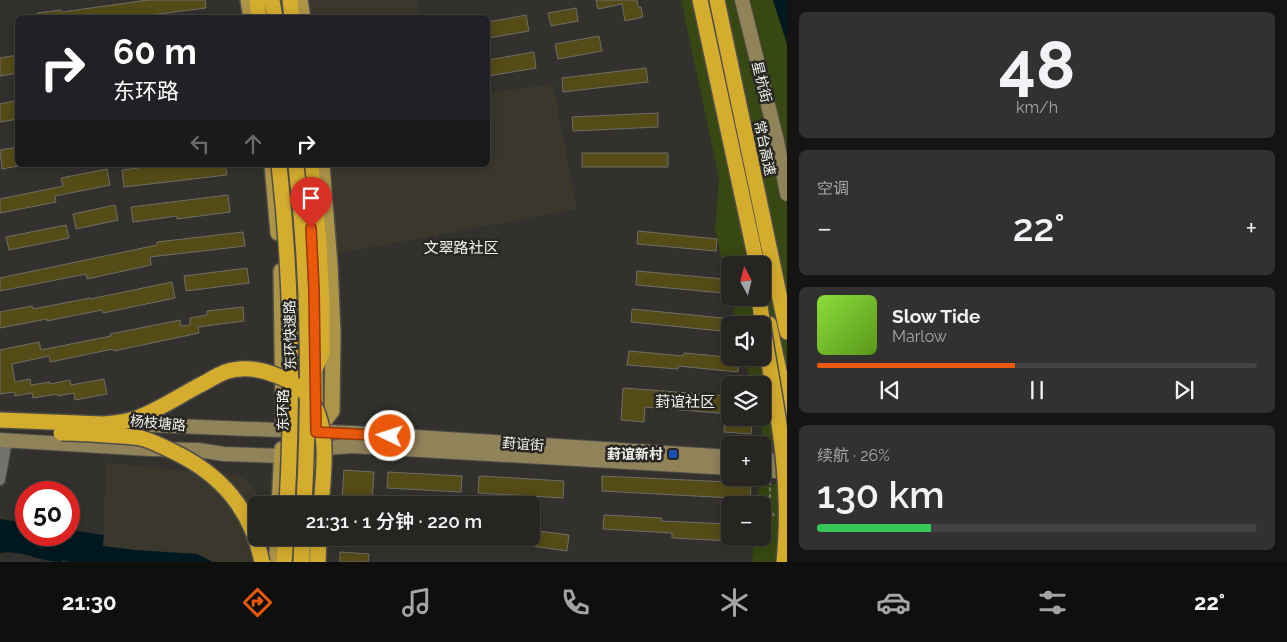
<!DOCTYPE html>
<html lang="zh">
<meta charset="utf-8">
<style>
:root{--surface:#262522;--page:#32312f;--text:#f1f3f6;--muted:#a4a5a5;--line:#424240;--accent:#ea580c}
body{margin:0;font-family:Raleway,"Noto Sans SC",sans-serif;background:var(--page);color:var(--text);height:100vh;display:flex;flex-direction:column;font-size:19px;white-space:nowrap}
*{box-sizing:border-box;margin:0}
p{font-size:16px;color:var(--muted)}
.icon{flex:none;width:28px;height:28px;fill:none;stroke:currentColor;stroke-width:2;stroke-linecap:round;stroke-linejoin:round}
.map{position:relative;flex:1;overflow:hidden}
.panel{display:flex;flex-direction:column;gap:12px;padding:12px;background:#151413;width:500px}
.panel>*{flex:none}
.guide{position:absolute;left:15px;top:15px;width:475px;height:152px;border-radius:8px;box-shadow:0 2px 12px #0003,0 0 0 1px var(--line);background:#202124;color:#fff;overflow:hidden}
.needle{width:32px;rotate:353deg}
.tools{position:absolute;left:721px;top:256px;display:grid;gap:10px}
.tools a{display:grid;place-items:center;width:50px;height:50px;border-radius:8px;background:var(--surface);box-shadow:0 2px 12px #0003,0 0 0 1px var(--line);font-size:25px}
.speed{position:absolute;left:15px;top:481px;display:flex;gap:10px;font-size:25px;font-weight:700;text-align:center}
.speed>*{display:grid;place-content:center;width:65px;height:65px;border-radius:50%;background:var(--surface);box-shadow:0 2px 12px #0003,0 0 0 1px var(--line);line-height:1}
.speed .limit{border:8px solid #d22;background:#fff;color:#111}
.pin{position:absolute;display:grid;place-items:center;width:42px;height:42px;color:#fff;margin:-51px -21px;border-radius:50% 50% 50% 0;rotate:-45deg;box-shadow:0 0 5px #0007}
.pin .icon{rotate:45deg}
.me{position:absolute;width:55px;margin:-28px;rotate:274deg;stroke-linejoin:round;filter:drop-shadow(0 0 4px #0008)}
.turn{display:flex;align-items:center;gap:18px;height:105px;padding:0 15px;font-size:22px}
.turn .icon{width:65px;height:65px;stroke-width:2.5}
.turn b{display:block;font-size:35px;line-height:42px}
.lanes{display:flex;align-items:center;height:48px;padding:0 15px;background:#0003;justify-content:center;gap:25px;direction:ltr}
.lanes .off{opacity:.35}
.big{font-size:38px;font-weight:600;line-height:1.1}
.panel .tile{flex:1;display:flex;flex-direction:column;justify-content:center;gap:8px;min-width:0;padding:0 18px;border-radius:8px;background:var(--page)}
.panel .dial{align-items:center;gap:0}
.dial b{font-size:65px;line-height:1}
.song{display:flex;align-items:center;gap:15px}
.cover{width:60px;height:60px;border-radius:8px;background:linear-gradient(135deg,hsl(90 70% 55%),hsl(90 70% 35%))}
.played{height:5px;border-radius:2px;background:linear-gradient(90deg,var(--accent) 45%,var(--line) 45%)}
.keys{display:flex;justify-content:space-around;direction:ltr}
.heat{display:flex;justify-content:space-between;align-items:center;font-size:28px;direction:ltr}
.charge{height:8px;border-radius:4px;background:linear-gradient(90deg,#34c759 26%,var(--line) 0)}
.trip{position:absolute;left:248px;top:496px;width:292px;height:50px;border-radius:8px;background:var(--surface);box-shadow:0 2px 12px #0003,0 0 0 1px var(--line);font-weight:600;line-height:50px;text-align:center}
.tab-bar{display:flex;height:80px;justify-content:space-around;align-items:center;background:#0f0f0e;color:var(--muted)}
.tab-bar .icon{width:35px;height:35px}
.tab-bar .active{color:var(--accent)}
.tab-bar b{font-size:22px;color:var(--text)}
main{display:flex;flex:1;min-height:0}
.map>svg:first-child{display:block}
.built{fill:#3a382d}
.green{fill:#374812}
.water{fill:#001921}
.building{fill:#544b16;stroke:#6e6d68}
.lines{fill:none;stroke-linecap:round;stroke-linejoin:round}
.street-casing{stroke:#4e4d4a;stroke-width:12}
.secondary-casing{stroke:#4e4d4a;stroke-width:16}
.primary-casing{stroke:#4e4d4a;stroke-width:18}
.highway-casing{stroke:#4e4d4a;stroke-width:18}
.path{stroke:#757470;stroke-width:2;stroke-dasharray:4 2.5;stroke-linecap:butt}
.street{stroke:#73726d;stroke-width:10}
.secondary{stroke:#90835a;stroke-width:14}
.primary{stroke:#ad9547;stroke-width:15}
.highway{stroke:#d4ac2e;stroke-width:15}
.highway-bridge-casing{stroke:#4e4d4a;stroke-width:18;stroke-linecap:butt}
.highway-bridge{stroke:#d4ac2e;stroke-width:15}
.route-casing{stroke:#983908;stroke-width:12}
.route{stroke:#ea580c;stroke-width:9}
.transit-dot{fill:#1a4fb4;stroke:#282723;stroke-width:2}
.labels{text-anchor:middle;stroke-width:5;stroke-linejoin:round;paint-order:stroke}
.street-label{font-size:14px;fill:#f3f3f0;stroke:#282723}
.poi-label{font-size:14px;font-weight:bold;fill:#f3f3f0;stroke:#282723;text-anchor:end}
.neighbourhood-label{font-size:15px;fill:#f3f3f0;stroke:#282723}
</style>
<main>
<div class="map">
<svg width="787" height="562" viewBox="0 0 787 562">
<rect width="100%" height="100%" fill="#32312d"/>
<path class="built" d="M 304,0 L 417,0 L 420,17 L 307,17 Z
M 553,84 L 577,209 L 335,254 L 329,165 L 488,165 L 488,93 Z
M 106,463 L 232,475 L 241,477 L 247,481 L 253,486 L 257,495 L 258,504 L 256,505 L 256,535 L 254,562 L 213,562 L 197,554 L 135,550 L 103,546 Z"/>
<path class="green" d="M 681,0 L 773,0 L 787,44 L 787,451 L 766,450 L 759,418 L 762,418 L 762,385 L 751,385 L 745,358 L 762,358 L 762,325 L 737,325 L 731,298 L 762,298 L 762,265 L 730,265 L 730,293 L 715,230 L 719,178 Z
M 759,483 L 787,485 L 787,562 L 752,562 L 754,538 L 762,538 L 762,505 L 757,505 Z"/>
<path class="water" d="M 773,0 L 787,0 L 787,44 Z
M 0,519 L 26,523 L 26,535 L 69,535 L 69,530 L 104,535 L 103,546 L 135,550 L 197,554 L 213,562 L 69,562 L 62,560 L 61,562 C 40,562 20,549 0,553 Z"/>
<path class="building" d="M 148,0 L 205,0 L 206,8 L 127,18 L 37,18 L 37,13 L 61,10 L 62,12 Z
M 596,0 L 637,0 L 638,7 L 641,7 L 643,17 L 625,21 L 622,4 L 598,9 Z
M 576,8 L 578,21 L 551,26 L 548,13 Z
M 526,15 L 529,31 L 488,38 L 488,22 Z
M 599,36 L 602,51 L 558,59 L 555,44 Z
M 534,52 L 536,68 L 488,76 L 488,60 Z
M 18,55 L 18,73 L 0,76 L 0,58 Z
M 646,68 L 648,82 L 563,92 L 562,78 Z
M 18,100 L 18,119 L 0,122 L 0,104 Z
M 658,113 L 658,127 L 573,131 L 572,117 Z
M 18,147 L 18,166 L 2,169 L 0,150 Z
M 582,153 L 668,153 L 668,167 L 582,167 Z
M 161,165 L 225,165 L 227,175 L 124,187 L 122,170 Z
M 107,169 L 110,185 L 55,196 L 56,202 L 0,213 L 0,199 L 63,186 L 61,178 Z
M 228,195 L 230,212 L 177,219 L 177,216 L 133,222 L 131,207 Z
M 115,205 L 118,220 L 76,229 L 73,214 Z
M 66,225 L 69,238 L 9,250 L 6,237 Z
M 638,231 L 717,239 L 716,251 L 637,244 Z
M 243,232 L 245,246 L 150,257 L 151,265 L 87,279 L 86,274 L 0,291 L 0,278 L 157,245 L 157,242 Z
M 247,268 L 249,283 L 186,291 L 184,276 Z
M 637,271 L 724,279 L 723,293 L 636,285 Z
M 172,282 L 175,298 L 103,313 L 102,310 L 47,321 L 47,319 L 0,328 L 0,312 L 32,306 L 33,309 L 90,298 L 90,299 Z
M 243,307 L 244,321 L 198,327 L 199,333 L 114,351 L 113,349 L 50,362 L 49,356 L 12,364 L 15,382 L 30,379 L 31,385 L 50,382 L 50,384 L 70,380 L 71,385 L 104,379 L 107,394 L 75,400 L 74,393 L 58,396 L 57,394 L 33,398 L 32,393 L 15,396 L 14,392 L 0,394 L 0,350 L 39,342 L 41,350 L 111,336 L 110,334 L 180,320 L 181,326 L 190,325 L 190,318 L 207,315 L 207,311 Z
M 632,309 L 723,318 L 721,331 L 631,322 Z
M 629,351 L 683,356 L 684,353 L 739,358 L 738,372 L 678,366 L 678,369 L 627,365 Z
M 623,388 L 730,396 L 730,414 L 645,407 L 644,422 L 621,420 Z
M 725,418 L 753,418 L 751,434 L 724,432 Z
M 344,470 L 374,472 L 372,501 L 342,499 Z
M 388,472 L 462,476 L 461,492 L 387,488 Z
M 479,476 L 564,481 L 563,498 L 478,493 Z
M 602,476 L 751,483 L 750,499 L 602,491 Z
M 604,515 L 662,518 L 661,521 L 730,524 L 730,541 L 672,538 L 672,533 L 603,529 Z
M 531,530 L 569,535 L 567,551 L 504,542 L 504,538 L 531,538 Z
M 340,552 L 369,554 L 368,562 L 340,562 Z"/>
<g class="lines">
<defs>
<path id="street" d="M 0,480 L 7,440"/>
<path id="secondary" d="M 742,0 L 777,141 L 787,194
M 125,421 L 151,425 L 353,433 L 730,457
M 0,440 L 150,449 L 198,450 L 224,454 L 282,456 L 291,454
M 314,449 L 352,446 L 730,468
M 762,460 L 787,461
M 762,470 L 787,472"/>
<path id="primary" d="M 248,0 L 251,18
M 300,0 L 303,18
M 272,165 L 278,233
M 281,271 L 283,421
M 316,432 L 332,411 L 333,333 L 330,264 L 322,165
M 279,505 L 282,449
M 313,505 L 316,449 L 315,357
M 276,562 L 278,538
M 310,562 L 311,538"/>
<path id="highway" d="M 257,0 L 259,18
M 272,0 L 275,18
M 290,0 L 292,18
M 700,0 L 757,265
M 717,0 L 787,332
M 311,165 L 319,243 L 322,306 L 322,353 L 315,369
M 769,324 L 787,408
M 284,562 L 286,538
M 301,562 L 302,538
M 318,562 L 319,538"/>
</defs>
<use href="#street" class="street-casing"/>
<use href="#secondary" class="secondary-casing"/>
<use href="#primary" class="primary-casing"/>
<use href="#highway" class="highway-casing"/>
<path class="path" d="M 770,481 L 770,509 L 775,517"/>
<use href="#street" class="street"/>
<use href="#secondary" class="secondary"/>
<use href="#primary" class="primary"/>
<use href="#highway" class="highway"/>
<defs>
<path id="highway-bridge" d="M 279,165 C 292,278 293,392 287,505
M 296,165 C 309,277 310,392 304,505
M 759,298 C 767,364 784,430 786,497 C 787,519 786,541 784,562
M 0,420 L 103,424 C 114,423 126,422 137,418 C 158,410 178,397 198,386 C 207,382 215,376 225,372 C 242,366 261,369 278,376 C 288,380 298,385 306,394 C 331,421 324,472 321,505
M 61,433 C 76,433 91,434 106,435 C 118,436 129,436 141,438 C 152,441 162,446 172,451 C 221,474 251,509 262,562"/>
</defs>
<use href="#highway-bridge" class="highway-bridge-casing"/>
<use href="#highway-bridge" class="highway-bridge"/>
</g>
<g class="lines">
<defs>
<path id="route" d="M 311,228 L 314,290 L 316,432 L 390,436"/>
</defs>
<use href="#route" class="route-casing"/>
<use href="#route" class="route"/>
</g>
<rect class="transit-dot" x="668" y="449" width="10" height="10" rx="2.5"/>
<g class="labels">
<g class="street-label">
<text transform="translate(762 82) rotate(76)" y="5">星杭街</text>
<text transform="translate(765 148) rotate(78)" y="5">常台高速</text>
<text transform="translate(290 335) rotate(-91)" y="5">东环快速路</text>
<text transform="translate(283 410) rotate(-90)" y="5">东环路</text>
<text transform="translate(158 423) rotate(5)" y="5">杨枝塘路</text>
<text transform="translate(523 444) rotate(4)" y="5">葑谊街</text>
</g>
<g class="poi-label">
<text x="663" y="459">葑谊新村</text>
</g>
<g class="neighbourhood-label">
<text x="461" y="253">文翠路社区</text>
<text x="685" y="407">葑谊社区</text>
</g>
</g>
</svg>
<div class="tools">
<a><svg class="needle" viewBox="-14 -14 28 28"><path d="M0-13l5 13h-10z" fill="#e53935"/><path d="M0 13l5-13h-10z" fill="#a4a5a5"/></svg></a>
<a><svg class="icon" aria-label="sound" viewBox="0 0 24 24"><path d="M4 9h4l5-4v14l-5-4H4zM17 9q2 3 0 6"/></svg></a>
<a><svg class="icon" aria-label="layers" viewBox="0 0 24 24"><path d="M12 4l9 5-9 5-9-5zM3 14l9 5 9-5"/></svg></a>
<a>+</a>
<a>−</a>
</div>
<div class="speed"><div class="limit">50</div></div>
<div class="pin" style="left:311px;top:228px;background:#d93025"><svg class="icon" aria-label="arrive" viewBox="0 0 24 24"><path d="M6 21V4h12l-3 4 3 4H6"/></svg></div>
<svg class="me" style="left:390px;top:436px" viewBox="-20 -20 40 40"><circle r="17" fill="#ea580c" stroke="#fff" stroke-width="3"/><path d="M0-11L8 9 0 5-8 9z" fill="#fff"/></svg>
<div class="trip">21:31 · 1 分钟 · 220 m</div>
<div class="guide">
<div class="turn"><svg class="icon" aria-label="right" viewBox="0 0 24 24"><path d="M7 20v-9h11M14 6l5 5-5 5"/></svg><div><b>60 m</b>东环路</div></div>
<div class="lanes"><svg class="icon off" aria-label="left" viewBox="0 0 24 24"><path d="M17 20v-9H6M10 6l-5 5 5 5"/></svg><svg class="icon off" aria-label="ahead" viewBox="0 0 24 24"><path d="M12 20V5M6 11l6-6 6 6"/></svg><svg class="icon" aria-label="right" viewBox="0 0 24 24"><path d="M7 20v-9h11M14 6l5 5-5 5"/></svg></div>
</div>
</div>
<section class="panel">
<div class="tile dial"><b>48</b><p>km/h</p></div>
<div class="tile"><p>空调</p>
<div class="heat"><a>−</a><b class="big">22°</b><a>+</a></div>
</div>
<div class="tile">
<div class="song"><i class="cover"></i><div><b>Slow Tide</b><p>Marlow</p></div></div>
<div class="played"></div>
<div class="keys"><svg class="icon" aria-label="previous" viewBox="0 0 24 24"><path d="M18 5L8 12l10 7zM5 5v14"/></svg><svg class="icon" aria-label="pause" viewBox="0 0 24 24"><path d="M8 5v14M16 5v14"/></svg><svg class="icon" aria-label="next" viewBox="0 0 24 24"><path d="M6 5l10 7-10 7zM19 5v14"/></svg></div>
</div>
<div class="tile"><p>续航 · 26%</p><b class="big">130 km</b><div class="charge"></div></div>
</section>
</main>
<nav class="tab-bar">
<b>21:30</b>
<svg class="icon active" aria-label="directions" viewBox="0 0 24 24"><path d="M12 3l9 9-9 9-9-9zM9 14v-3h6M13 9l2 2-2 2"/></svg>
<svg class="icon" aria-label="music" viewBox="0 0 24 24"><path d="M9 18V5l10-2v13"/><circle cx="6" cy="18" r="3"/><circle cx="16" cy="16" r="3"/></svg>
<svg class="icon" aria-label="phone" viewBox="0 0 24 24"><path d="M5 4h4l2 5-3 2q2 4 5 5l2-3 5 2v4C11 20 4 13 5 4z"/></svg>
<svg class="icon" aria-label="climate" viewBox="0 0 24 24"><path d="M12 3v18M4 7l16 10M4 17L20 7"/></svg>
<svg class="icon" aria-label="car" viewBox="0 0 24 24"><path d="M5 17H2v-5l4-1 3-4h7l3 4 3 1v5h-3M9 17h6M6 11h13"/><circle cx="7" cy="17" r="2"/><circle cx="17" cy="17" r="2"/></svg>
<svg class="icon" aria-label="filters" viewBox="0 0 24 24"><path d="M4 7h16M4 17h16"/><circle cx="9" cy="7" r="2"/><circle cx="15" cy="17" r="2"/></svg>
<b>22°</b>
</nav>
